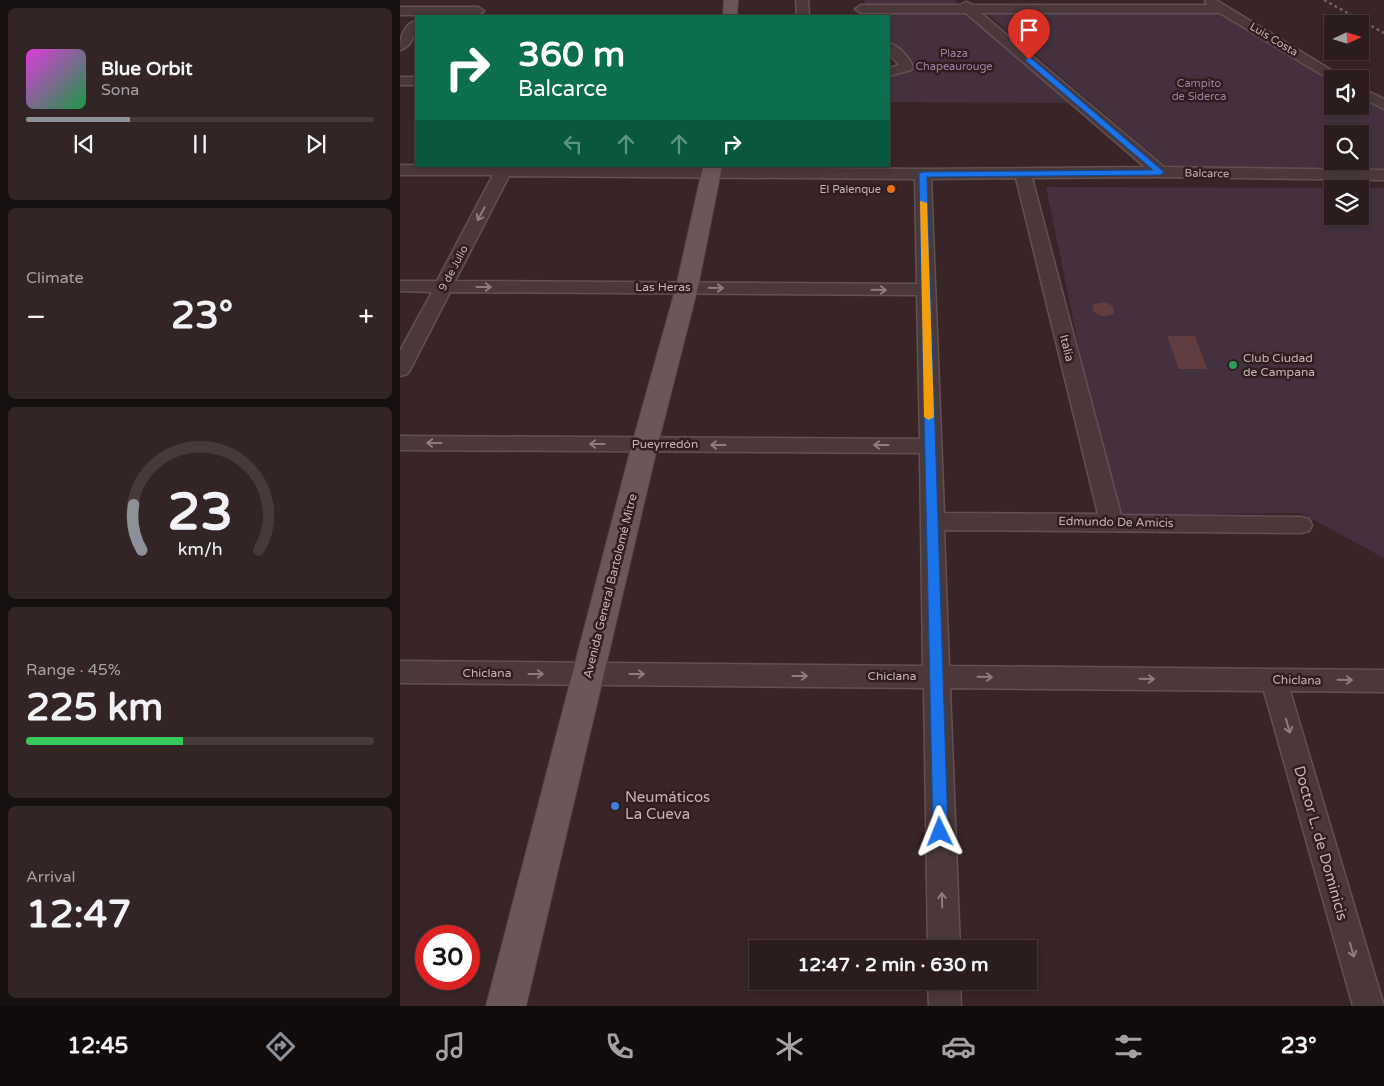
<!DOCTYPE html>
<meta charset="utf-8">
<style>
:root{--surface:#2b1c1d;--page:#332526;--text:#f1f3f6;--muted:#a6a1a4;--line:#473a3b;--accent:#8c9099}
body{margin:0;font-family:"Varela Round",sans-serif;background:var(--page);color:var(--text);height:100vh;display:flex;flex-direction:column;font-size:19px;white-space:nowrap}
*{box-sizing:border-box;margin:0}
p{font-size:16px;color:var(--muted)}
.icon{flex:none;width:28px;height:28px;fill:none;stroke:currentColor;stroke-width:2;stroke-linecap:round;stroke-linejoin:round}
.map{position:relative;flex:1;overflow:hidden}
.side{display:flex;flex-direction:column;gap:8px;padding:8px;background:#180f10;width:400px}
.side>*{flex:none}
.guide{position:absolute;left:15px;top:15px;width:475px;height:152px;border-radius:0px;box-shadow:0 2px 8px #0003,0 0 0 1px var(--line);background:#0b6e4f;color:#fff;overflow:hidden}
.needle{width:32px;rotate:86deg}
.buttons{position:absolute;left:924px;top:15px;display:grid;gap:10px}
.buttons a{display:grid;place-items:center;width:45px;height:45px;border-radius:0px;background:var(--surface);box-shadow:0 2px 8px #0003,0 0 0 1px var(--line);font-size:25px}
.speed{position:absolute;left:15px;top:925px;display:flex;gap:10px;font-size:25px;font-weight:700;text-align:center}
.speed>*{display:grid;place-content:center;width:65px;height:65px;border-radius:50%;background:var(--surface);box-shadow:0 2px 8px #0003,0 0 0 1px var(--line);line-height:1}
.speed .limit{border:8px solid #d22;background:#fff;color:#111}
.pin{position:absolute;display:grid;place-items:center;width:42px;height:42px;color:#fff;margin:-51px -21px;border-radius:50% 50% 50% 0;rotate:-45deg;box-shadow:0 0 5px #0007}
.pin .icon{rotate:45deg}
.me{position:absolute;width:55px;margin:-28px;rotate:358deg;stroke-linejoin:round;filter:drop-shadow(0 0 4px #0008)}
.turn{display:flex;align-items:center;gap:18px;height:105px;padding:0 20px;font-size:22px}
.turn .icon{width:65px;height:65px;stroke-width:2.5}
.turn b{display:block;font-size:35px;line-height:42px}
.lanes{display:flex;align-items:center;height:48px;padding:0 20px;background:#0003;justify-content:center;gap:25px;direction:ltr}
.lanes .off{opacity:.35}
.big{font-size:38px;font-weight:800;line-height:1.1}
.side .widget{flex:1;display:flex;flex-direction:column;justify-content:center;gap:8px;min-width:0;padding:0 18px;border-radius:8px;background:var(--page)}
.side .dial{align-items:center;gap:0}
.dial svg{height:130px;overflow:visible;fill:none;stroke:var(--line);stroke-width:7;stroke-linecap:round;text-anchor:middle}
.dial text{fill:var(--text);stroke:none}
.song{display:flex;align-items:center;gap:15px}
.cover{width:60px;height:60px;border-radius:8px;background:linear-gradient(135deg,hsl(300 70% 55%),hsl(140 70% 35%))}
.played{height:5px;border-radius:2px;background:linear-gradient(90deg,var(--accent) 30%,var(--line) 30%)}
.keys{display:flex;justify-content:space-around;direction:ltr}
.heat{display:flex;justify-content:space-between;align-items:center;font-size:28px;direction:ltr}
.charge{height:8px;border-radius:4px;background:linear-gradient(90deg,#34c759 45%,var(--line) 0)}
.trip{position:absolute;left:349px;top:940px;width:288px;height:50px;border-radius:0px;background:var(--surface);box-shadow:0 2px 8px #0003,0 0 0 1px var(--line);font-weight:800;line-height:50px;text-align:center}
.menu{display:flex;height:80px;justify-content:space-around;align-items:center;background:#110b0c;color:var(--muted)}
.menu .icon{width:35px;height:35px}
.menu .selected{color:var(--accent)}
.menu b{font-size:22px;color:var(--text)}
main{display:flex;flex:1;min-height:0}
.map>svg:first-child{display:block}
.green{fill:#443140;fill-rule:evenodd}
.water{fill:#613d40}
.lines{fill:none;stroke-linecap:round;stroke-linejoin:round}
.minor-casing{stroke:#625152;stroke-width:3}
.major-casing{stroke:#534243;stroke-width:2}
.minor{fill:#4a393a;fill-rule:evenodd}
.major{fill:#6a5759;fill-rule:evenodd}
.rail{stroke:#725d5f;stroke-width:2.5;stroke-dasharray:3 3;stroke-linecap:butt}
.oneway{stroke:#8e7d7e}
.route{fill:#1a73e8;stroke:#114b97}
.slow{fill:#f59e0b}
.food-dot{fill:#e8710a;stroke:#2f1e1f;stroke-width:2}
.leisure-dot{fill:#2e9e5b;stroke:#2f1e1f;stroke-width:2}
.shop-dot{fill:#3f7fe0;stroke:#2f1e1f;stroke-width:2}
.labels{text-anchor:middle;stroke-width:5;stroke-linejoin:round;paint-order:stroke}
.far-street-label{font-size:11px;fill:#c5b4b5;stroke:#2f1e1f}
.far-park-label{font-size:11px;fill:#9684a4;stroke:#2f1e1f}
.far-poi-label{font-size:11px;fill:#c5b4b5;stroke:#2f1e1f;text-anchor:end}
.street-label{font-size:12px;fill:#c5b4b5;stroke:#2f1e1f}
.poi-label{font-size:12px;fill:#c5b4b5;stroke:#2f1e1f;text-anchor:start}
.near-poi-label{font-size:15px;fill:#c5b4b5;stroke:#2f1e1f;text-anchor:start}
.near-street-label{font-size:15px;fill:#c5b4b5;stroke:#2f1e1f}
</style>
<main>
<section class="side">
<div class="widget">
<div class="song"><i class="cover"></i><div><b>Blue Orbit</b><p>Sona</p></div></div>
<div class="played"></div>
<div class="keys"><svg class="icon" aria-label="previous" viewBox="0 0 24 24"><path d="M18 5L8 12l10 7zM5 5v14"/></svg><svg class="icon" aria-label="pause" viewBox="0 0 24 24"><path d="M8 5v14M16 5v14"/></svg><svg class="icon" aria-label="next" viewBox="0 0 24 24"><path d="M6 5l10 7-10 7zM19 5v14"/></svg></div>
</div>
<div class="widget"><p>Climate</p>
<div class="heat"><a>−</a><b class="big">23°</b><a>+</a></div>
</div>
<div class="widget dial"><svg viewBox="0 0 100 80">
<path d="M14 69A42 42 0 1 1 86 69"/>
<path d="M14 69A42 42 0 0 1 9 41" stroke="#8c9099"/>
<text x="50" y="56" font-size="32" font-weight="700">23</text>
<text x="50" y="72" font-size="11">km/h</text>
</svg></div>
<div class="widget"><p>Range · 45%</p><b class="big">225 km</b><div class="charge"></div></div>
<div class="widget"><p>Arrival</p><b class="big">12:47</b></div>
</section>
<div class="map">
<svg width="984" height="1006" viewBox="0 0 984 1006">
<rect width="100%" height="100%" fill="#392527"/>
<path class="green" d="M 464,0 L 554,0 L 558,4 L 467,6 Z
M 557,10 L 570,14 L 669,103 L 489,102 L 489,75 L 508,70 L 510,62 L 489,41 L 489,16 L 467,16 L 466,15 L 469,13 Z
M 822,11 L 932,80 L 932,106 L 960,106 L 960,97 L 984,111 L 984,169 L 766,166 L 585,12 ZM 932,134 L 960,134 L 960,161 L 932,161 Z
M 646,187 L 984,188 L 984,558 L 901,513 L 713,515 ZM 932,189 L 960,189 L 960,216 L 932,216 Z"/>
<path class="water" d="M 704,302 L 713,306 L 714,313 C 707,318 698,317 692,310 L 694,304 Z
M 767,336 L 795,336 L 807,369 L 779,369 Z"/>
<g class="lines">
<defs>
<path id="minor" d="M 396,0 L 408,0 L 409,16 L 397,16 Z
M 806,0 L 816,0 L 946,79 L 932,79 L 932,81 L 820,13 L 581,13 L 764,167 L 984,170 L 984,180 L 760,177 L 632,178 L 721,515 L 901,517 L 909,519 L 912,525 L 909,531 L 901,533 L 544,530 L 549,666 L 984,670 L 984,692 L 890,691 L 984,1006 L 953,1006 L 864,691 L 550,688 L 560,949 L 528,949 L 524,688 L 0,683 L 0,661 L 523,666 L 520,453 L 0,450 L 0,436 L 520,439 L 517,295 L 50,292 L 10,370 L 7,374 L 0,376 L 0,351 L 32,292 L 0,291 L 0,281 L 37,281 L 93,175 L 0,175 L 0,165 L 523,169 L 745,167 L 566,13 L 461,13 L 455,9 L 461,5 L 560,5 L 566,2 L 573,5 L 808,5 L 805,2 ZM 109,176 L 515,179 L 517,284 L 55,281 ZM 616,178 L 698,514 L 544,513 L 531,179 Z
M 0,7 L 78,7 L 84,11 L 78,15 L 0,15 Z
M 16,21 C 17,32 12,47 0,50 C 0,39 3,24 16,21 Z
M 489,43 C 498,45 510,58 513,67 L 511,70 L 489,76 L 489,68 L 499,65 L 489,54 Z
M 0,77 L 16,77 L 16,85 L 0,85 Z
M 960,87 L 984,99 L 984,109 L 960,97 Z
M 528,981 L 560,981 L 561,1006 L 529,1006 Z"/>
<path id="major" d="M 324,0 L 338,0 L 337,16 L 323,16 Z
M 303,166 L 322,166 L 298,287 L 258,444 L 126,1006 L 86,1006 L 232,444 L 276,287 Z"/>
</defs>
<use href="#minor" class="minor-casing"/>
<use href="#major" class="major-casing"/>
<use href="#minor" class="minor"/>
<use href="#major" class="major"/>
<path class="rail" d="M 924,0 L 984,33"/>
</g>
<defs><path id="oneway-shaft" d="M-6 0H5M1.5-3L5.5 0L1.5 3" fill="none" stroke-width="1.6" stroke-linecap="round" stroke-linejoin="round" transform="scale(1.25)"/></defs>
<g class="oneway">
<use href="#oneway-shaft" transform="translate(81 214) rotate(118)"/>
<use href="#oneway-shaft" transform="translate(84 287)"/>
<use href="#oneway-shaft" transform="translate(316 288) rotate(1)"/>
<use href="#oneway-shaft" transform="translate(479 290) rotate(1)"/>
<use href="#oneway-shaft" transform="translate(34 443) rotate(-180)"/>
<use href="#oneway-shaft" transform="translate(197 444) rotate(-180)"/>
<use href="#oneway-shaft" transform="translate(318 445) rotate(-180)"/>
<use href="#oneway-shaft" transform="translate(481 445) rotate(-180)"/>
<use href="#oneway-shaft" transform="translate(136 674)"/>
<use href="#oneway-shaft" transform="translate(237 674)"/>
<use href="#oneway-shaft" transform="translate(400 676)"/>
<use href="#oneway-shaft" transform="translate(585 677) rotate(1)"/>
<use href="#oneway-shaft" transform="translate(747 679) rotate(1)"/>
<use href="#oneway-shaft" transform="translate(945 680) rotate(1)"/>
<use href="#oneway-shaft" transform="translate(888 726) rotate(74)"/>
<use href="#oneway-shaft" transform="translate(542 900) rotate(-92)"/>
<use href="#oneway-shaft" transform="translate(952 950) rotate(74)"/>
</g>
<path class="route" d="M 626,58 L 631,58 L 764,172 L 760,175 L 527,177 L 548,832 L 545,837 L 540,839 L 535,837 L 533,832 L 519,174 L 522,172 L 753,170 L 626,61 Z"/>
<path class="slow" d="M 520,201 L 527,203 L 534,417 L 529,420 L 524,417 Z"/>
<circle class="food-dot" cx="491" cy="189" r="5"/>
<circle class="leisure-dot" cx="833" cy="365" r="5"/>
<circle class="shop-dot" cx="215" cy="806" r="5"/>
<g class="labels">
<g class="far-street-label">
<text transform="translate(874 39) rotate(31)" y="4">Luis Costa</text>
<text transform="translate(807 173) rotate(1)" y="4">Balcarce</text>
<text transform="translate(53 268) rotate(-62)" y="4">9 de Julio</text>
</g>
<g class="far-park-label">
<text x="554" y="57">Plaza<tspan x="554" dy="13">Chapeaurouge</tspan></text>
<text x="799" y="87">Campito<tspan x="799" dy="13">de Siderca</tspan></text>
</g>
<g class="far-poi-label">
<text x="481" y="193">El Palenque</text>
</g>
<g class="street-label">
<text x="263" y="291">Las Heras</text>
<text transform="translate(667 348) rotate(76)" y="4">Italia</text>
<text x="265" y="448">Pueyrredón</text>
<text transform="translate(716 522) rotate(1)" y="4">Edmundo De Amicis</text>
<text transform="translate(210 586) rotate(-76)" y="4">Avenida General Bartolomé Mitre</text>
<text x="87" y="677">Chiclana</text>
<text x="492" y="680">Chiclana</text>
<text transform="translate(897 680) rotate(1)" y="4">Chiclana</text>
</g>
<g class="poi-label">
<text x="843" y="362">Club Ciudad<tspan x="843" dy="14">de Campana</tspan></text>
</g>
<g class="near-poi-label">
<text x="225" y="802">Neumáticos<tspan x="225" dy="17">La Cueva</tspan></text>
</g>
<g class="near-street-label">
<text transform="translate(921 843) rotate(74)" y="5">Doctor L. de Dominicis</text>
</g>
</g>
</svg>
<div class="buttons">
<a><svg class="needle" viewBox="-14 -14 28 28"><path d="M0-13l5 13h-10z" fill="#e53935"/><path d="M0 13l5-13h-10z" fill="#a6a1a4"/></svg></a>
<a><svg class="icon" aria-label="sound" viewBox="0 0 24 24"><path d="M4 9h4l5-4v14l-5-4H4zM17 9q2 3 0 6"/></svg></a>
<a><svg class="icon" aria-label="search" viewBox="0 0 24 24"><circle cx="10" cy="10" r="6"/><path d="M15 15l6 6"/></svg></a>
<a><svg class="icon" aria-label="layers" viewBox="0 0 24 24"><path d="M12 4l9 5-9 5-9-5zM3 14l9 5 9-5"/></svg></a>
</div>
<div class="speed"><div class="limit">30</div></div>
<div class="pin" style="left:629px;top:60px;background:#d93025"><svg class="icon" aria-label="arrive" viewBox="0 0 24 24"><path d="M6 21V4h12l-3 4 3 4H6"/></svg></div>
<svg class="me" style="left:540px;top:832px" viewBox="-20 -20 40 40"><path d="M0-17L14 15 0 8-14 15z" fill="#1a73e8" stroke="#fff" stroke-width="4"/></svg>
<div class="trip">12:47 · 2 min · 630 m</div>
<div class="guide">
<div class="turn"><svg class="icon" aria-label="right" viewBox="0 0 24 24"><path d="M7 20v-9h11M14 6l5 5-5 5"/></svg><div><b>360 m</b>Balcarce</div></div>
<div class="lanes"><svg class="icon off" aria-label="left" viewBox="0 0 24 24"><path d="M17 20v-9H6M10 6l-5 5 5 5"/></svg><svg class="icon off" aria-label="ahead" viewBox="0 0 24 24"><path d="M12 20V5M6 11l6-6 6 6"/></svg><svg class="icon off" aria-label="ahead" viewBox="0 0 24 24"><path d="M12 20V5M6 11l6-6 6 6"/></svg><svg class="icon" aria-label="right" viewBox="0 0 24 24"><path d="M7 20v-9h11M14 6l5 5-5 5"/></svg></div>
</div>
</div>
</main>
<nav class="menu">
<b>12:45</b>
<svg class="icon selected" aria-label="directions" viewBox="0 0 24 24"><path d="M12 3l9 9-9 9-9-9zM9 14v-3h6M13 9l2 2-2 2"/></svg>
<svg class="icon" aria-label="music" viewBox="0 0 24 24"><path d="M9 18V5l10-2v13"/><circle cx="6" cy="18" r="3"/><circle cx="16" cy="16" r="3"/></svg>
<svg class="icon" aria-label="phone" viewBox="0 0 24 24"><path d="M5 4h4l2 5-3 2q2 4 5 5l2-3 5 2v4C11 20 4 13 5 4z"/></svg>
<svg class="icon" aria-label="climate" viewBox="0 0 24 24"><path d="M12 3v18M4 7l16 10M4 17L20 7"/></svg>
<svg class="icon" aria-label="car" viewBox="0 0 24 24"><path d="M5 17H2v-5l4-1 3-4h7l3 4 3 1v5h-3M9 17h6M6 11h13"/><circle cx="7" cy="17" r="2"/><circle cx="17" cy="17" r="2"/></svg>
<svg class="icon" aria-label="filters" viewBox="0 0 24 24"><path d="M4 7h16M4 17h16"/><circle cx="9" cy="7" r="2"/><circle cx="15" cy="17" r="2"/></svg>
<b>23°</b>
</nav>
